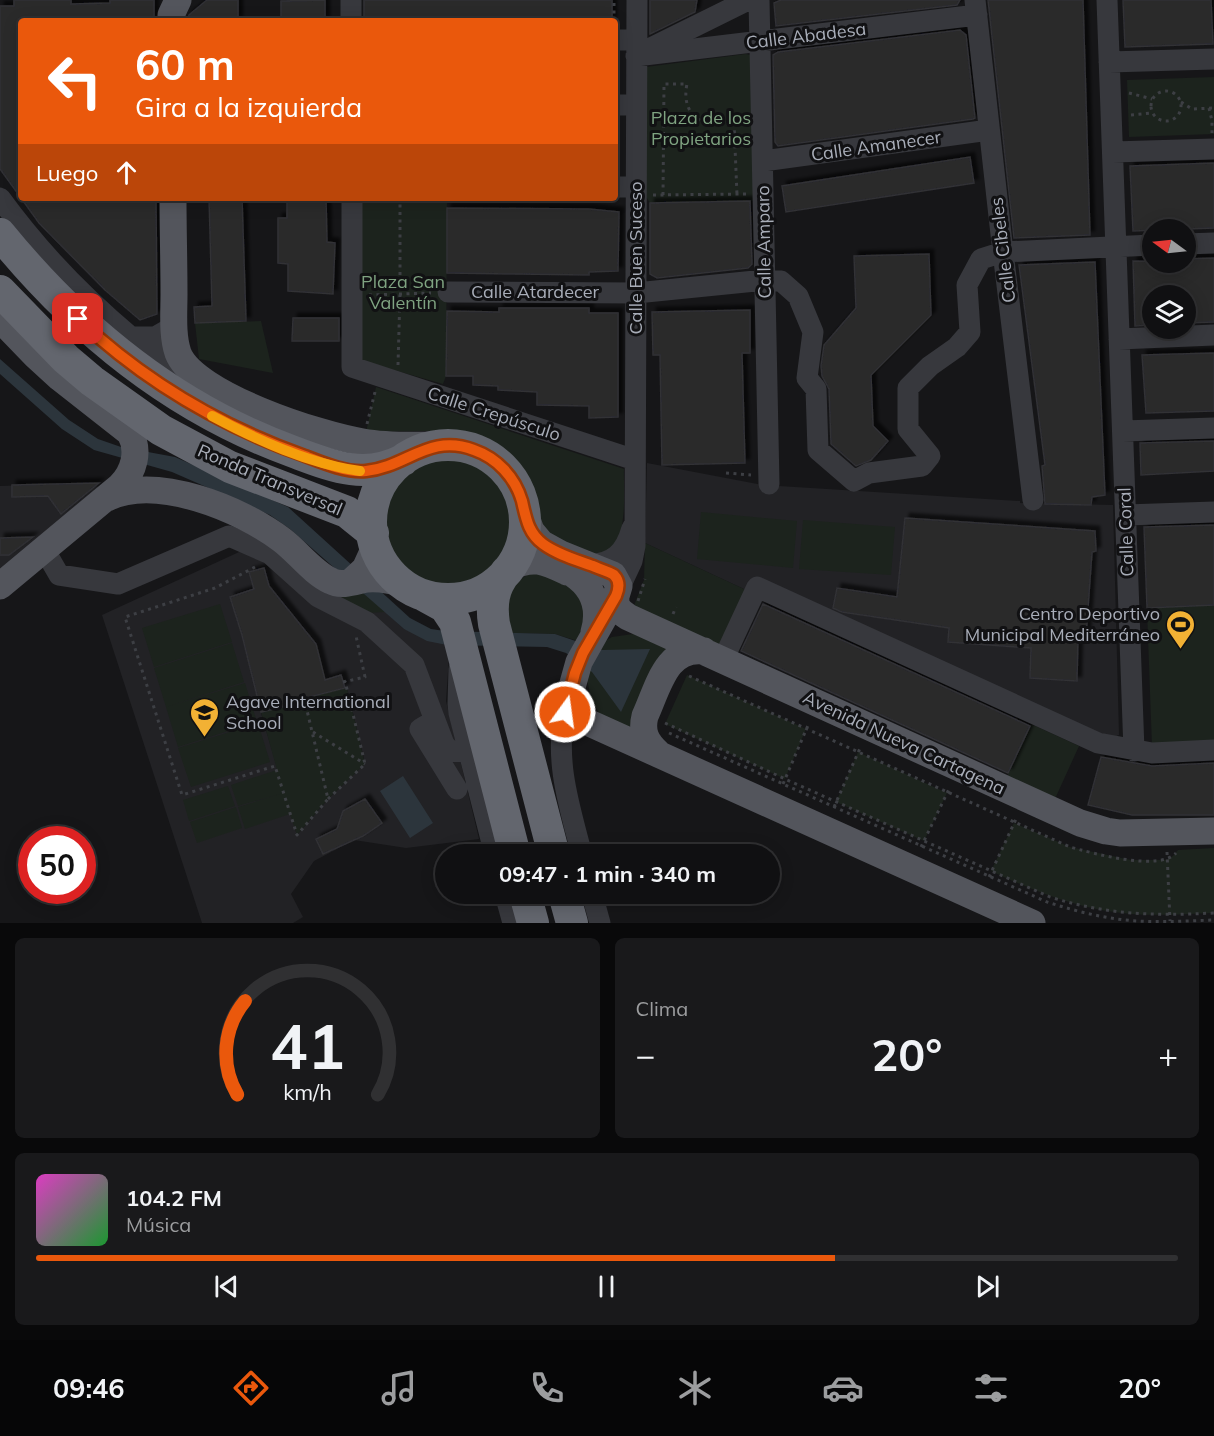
<!DOCTYPE html>
<html lang="es">
<meta charset="utf-8">
<style>
:root{--surface:#101012;--page:#19191b;--text:#f1f3f6;--muted:#9c9d9f;--line:#303032;--accent:#ea580c}
body{margin:0;font-family:Mulish,sans-serif;background:var(--page);color:var(--text);height:100vh;display:flex;flex-direction:column;font-size:22px;white-space:nowrap}
*{box-sizing:border-box;margin:0}
p{font-size:20px;color:var(--muted)}
.icon{flex:none;width:33px;height:33px;fill:none;stroke:currentColor;stroke-width:2;stroke-linecap:round;stroke-linejoin:round}
.map{position:relative;height:923px;overflow:hidden}
.panel{display:flex;flex-direction:column;gap:15px;padding:15px;background:#09090a;flex:1}
.panel>*{flex:none}
.hud{position:absolute;left:18px;top:18px;width:600px;height:183px;border-radius:6px;box-shadow:0 3px 15px #0003,0 0 0 2px var(--line);background:#ea580c;color:#fff;overflow:hidden}
.needle{width:39px;rotate:285deg}
.tools{position:absolute;left:1142px;top:219px;display:grid;gap:12px}
.tools a{display:grid;place-items:center;width:54px;height:54px;border-radius:50%;background:var(--surface);box-shadow:0 3px 15px #0003,0 0 0 2px var(--line);font-size:30px}
.speed{position:absolute;left:18px;top:826px;display:flex;gap:12px;font-size:30px;font-weight:700;text-align:center}
.speed>*{display:grid;place-content:center;width:78px;height:78px;border-radius:50%;background:var(--surface);box-shadow:0 3px 15px #0003,0 0 0 2px var(--line);line-height:1}
.speed .limit{border:9px solid #d22;background:#fff;color:#111}
.pin{position:absolute;display:grid;place-items:center;width:51px;height:51px;color:#fff;margin:-26px;border-radius:12px;box-shadow:0 3px 9px #0006}
.me{position:absolute;width:66px;margin:-33px;rotate:14deg;stroke-linejoin:round;filter:drop-shadow(0 0 4px #0008)}
.turn{display:flex;align-items:center;gap:21px;height:126px;padding:0 18px;font-size:27px}
.turn .icon{width:78px;height:78px;stroke-width:2.5}
.turn b{display:block;font-size:42px;line-height:51px}
.then{display:flex;align-items:center;height:57px;padding:0 18px;background:#0003;gap:12px;font-size:22px}
.big{font-size:45px;font-weight:700;line-height:1.1}
.panel .widget{flex:1;display:flex;flex-direction:column;justify-content:center;gap:9px;min-width:0;padding:0 21px;border-radius:9px;background:var(--page)}
.panel .dial{align-items:center;gap:0}
.dial svg{height:156px;overflow:visible;fill:none;stroke:var(--line);stroke-width:7;stroke-linecap:round;text-anchor:middle}
.dial text{fill:var(--text);stroke:none}
.song{display:flex;align-items:center;gap:18px}
.cover{width:72px;height:72px;border-radius:9px;background:linear-gradient(135deg,hsl(310 70% 55%),hsl(130 70% 35%))}
.played{height:6px;border-radius:3px;background:linear-gradient(90deg,var(--accent) 70%,var(--line) 70%)}
.keys{display:flex;justify-content:space-around;direction:ltr}
.heat{display:flex;justify-content:space-between;align-items:center;font-size:33px;direction:ltr}
.panel .tiles{flex:1;display:grid;gap:15px;grid-template-columns:1fr 1fr}
.widget:last-child{grid-column:span 2}
.trip{position:absolute;left:435px;top:844px;width:345px;height:60px;border-radius:30px;background:var(--surface);box-shadow:0 3px 15px #0003,0 0 0 2px var(--line);font-weight:700;line-height:60px;text-align:center}
.tabs{display:flex;height:96px;justify-content:space-around;align-items:center;background:#060607;color:var(--muted)}
.tabs .icon{width:42px;height:42px}
.tabs .on{color:var(--accent)}
.tabs b{font-size:27px;color:var(--text)}
.map>svg:first-child{display:block}
.built{fill:#222225;fill-rule:evenodd}
.green{fill:#1c231d}
.water{fill:#2c353c}
.building{fill:#29292c;stroke:#303034;stroke-width:1.5;filter:url(#shadow)}
.lines{fill:none;stroke-linecap:round;stroke-linejoin:round}
.path{stroke:#3d3f44;stroke-width:3;stroke-dasharray:3 4.5;stroke-linecap:butt}
.minor{stroke:#37383d;stroke-width:21}
.major{stroke:#53555c;stroke-width:27}
.highway{stroke:#63666e;stroke-width:32}
.route-casing{stroke:#983908;stroke-width:15}
.route{stroke:#ea580c;stroke-width:10}
.slow{stroke:#f59e0b;stroke-width:10}
.labels{text-anchor:middle;stroke-width:6;stroke-linejoin:round;paint-order:stroke}
.street-label{font-size:18px;fill:#a8adb8;stroke:#111113}
.park-label{font-size:18px;fill:#7fa381;stroke:#111113}
.poi-label{font-size:18px;fill:#a8adb8;stroke:#111113;text-anchor:end}
</style>
<div class="map">
<svg width="1214" height="923" viewBox="0 0 1214 923">
<defs>
<filter id="shadow"><feDropShadow dx="4.5" dy="-4.5" stdDeviation="1.5" flood-color="#0009"/></filter>
</defs>
<rect width="100%" height="100%" fill="#161618"/>
<path class="built" d="M 647,463 L 779,488 L 779,486 L 1020,501 L 1020,503 L 1113,505 L 1119,735 L 1104,741 L 746,590 L 645,543 Z
M 96,483 L 103,500 L 0,586 L 0,486 Z
M 263,541 L 364,593 L 404,629 L 447,645 L 449,657 L 446,701 L 479,839 L 406,848 L 354,840 L 314,861 L 291,894 L 303,917 L 293,923 L 202,923 L 102,615 ZM 347,688 L 365,763 L 328,799 L 297,835 L 261,713 L 309,701 L 309,697 Z"/>
<path class="green" d="M 746,54 L 754,56 L 755,201 L 650,203 L 645,195 L 646,67 Z
M 1214,77 L 1214,134 L 1129,137 L 1127,80 Z
M 359,199 L 447,199 L 446,376 L 443,384 L 359,360 Z
M 261,321 L 273,373 L 199,359 L 195,323 Z
M 376,387 L 624,469 C 623,493 632,563 589,553 C 573,550 557,538 543,530 C 539,516 536,500 530,486 C 500,419 426,432 366,432 Z
M374 522a75 75 0 1 1 150 0a75 75 0 1 1-150 0Z
M 701,512 L 797,521 L 793,568 L 697,559 Z
M 803,520 L 895,527 L 891,575 L 799,569 Z
M 1214,524 L 1214,744 L 1152,747 L 1144,527 Z
M 645,543 L 746,590 L 719,648 L 633,608 L 644,580 Z
M 534,572 L 574,587 L 587,612 L 578,641 L 555,634 L 509,633 C 508,606 504,583 534,572 Z
M 364,593 L 385,612 L 367,613 L 339,597 Z
M 220,604 L 232,642 L 154,667 L 142,628 Z
M 633,634 L 665,646 L 666,653 L 632,726 L 627,728 L 600,714 L 592,702 L 587,680 L 589,670 L 605,641 L 612,637 Z
M 232,643 L 244,682 L 166,707 L 154,668 Z
M 687,675 L 806,729 L 785,779 L 665,724 Z
M 245,683 L 257,722 L 178,747 L 166,707 Z
M 347,688 L 365,764 L 328,799 L 297,835 L 290,814 L 245,829 L 238,807 L 283,793 L 238,806 L 231,785 L 277,770 L 261,712 L 309,701 L 309,697 Z
M 258,723 L 270,762 L 191,787 L 178,748 Z
M 1031,724 L 1079,746 L 1054,801 L 1006,779 Z
M 858,752 L 947,793 L 924,841 L 836,802 Z
M 228,786 L 235,806 L 189,821 L 183,800 Z
M 236,807 L 242,828 L 197,843 L 190,822 Z
M 1014,823 L 1070,847 L 1131,860 L 1166,860 L 1173,856 L 1178,850 L 1214,848 L 1214,913 C 1186,914 1159,916 1131,914 C 1081,910 1036,892 991,871 Z"/>
<path class="water" d="M 0,359 L 69,420 L 98,439 L 121,447 L 175,457 L 288,507 L 410,618 L 431,629 L 445,631 L 555,634 L 602,650 L 650,649 L 621,712 L 592,672 L 566,653 L 547,647 L 447,645 L 427,641 L 404,629 L 290,529 L 270,515 L 172,472 L 94,450 L 62,429 L 0,374 Z
M 403,776 L 433,823 L 410,838 L 380,791 Z"/>
<path class="building" d="M 14,0 L 71,0 L 71,4 L 110,3 L 110,0 L 154,0 L 154,21 L 21,21 L 21,198 L 156,198 L 157,314 L 140,320 L 105,290 L 39,223 L 0,169 L 0,6 L 14,6 Z
M 207,0 L 238,0 L 238,21 L 187,21 L 189,15 Z
M 325,0 L 325,21 L 307,21 L 307,17 L 281,17 L 281,1 Z
M 364,0 L 612,0 L 612,21 L 364,21 Z
M 650,0 L 697,0 L 695,12 L 650,34 Z
M 781,0 L 960,0 L 957,5 L 776,26 L 774,3 Z
M 988,0 L 1083,0 L 1090,235 L 1014,238 Z
M 1123,0 L 1211,0 L 1213,44 L 1125,47 Z
M 960,30 L 966,35 L 975,118 L 973,119 L 778,146 L 775,142 L 773,55 L 778,52 Z
M 970,157 L 974,183 L 786,212 L 782,186 Z
M 1214,163 L 1214,228 L 1133,231 L 1130,166 Z
M 209,198 L 242,198 L 246,321 L 195,323 L 194,307 L 212,306 Z
M 287,198 L 326,198 L 327,242 L 335,243 L 333,294 L 288,291 L 288,264 L 278,263 L 278,218 L 287,218 Z
M 750,201 L 752,264 L 748,268 L 657,278 L 650,274 L 650,203 Z
M 447,208 L 589,209 L 619,212 L 618,271 L 589,272 L 589,275 L 447,273 Z
M 929,254 L 931,315 L 871,375 L 873,426 L 888,441 L 871,460 L 856,466 L 831,444 L 829,389 L 822,376 L 821,366 L 824,345 L 856,308 L 854,256 Z
M 1214,258 L 1214,322 L 1185,323 L 1185,296 L 1152,296 L 1152,325 L 1135,326 L 1133,261 L 1185,262 L 1185,259 Z
M 1095,262 L 1105,495 L 1092,497 L 1091,505 L 1045,504 L 1042,466 L 1045,465 L 1019,265 Z
M 499,308 L 589,308 L 589,313 L 618,313 L 618,417 L 589,418 L 589,406 L 537,405 L 537,392 L 498,390 L 498,386 L 473,385 L 473,376 L 446,376 L 447,311 L 499,312 Z
M 750,310 L 750,353 L 742,353 L 745,463 L 662,465 L 660,355 L 653,355 L 652,312 Z
M 293,318 L 339,318 L 339,341 L 292,341 Z
M 1214,353 L 1214,411 L 1146,413 L 1142,355 Z
M 1214,441 L 1214,471 L 1141,475 L 1140,443 Z
M 99,483 L 61,514 L 48,496 L 12,497 L 12,485 Z
M 905,518 L 1095,531 L 1096,551 L 1092,552 L 1086,636 L 1078,636 L 1077,681 L 1030,678 L 1031,648 L 948,642 L 949,628 L 842,612 L 833,608 L 837,588 L 897,597 Z
M 1214,525 L 1214,605 L 1147,608 L 1144,527 Z
M 33,537 L 9,555 L 0,555 L 0,538 Z
M 264,568 L 269,586 L 316,644 L 325,680 L 341,675 L 345,688 L 309,697 L 309,701 L 261,712 L 242,635 L 230,597 L 254,589 L 249,572 Z
M 763,604 L 1030,726 L 1008,773 L 741,651 Z
M 1101,757 L 1152,766 L 1214,763 L 1214,815 L 1132,815 L 1088,805 Z
M 365,799 L 382,823 L 363,836 L 323,854 L 316,839 L 337,829 L 343,811 Z"/>
<g class="lines">
<path class="path" d="M 614,21 L 614,0
M1151 106a15 15 0 1 1 30 0a15 15 0 1 1-30 0Z
M 1129,93 L 1152,99
M 1181,102 L 1192,109 L 1214,108
M 1209,108 L 1212,121 L 1212,133
M 1131,115 L 1152,113
M 653,195 L 746,194
M 663,195 L 664,84 L 687,84 C 680,117 706,130 734,123 L 737,195
M 369,295 L 431,293
M 398,365 L 400,294 L 400,198
M 367,424 L 375,392
M 461,434 C 493,438 520,460 532,490
M 726,473 L 751,475
M 255,567 L 215,588 L 125,617 L 182,795 L 275,766 L 297,835 L 328,799 L 305,702
M 638,601 L 645,579
M 673,614 L 676,607
M 689,676 L 1070,847 C 1092,853 1159,872 1176,853
M 343,682 L 365,677 L 356,636
M 665,723 L 785,779 L 1050,897 C 1108,915 1153,916 1214,913
M 313,732 L 365,764
M 669,733 L 1047,902 C 1072,910 1098,917 1125,920 C 1154,923 1184,921 1214,920
M 783,784 L 809,723
M 328,799 L 365,764 L 345,681
M 834,807 L 861,746
M 921,847 L 950,787
M 1167,852 L 1170,921
M 989,877 L 1017,817"/>
<path class="minor" d="M 351,0 L 351,21
M 759,0 L 769,484
M 975,0 L 1003,252 L 1033,500
M 1107,0 L 1134,751
M 615,40 L 637,40
M 649,49 L 748,0
M 636,56 L 977,15
M 1109,62 L 1214,59
M 615,105 L 636,105
M 1113,152 L 1214,149
M 763,161 L 989,130
M 615,187 L 636,187
M 0,198 C 37,249 82,296 131,337 L 155,337 L 174,326
M 352,198 L 352,367 L 635,460
M 1185,244 L 1214,243
M 448,292 L 636,293 L 765,280 L 781,281 L 798,296 L 813,332 L 807,378 L 816,389 L 818,450 L 854,481 L 869,473 L 922,466 L 930,456 L 908,429 L 908,388 L 930,366 L 957,347 L 970,332 L 967,285 L 981,259 L 1003,252 L 1152,245
M 132,338 L 188,370
M 1119,339 L 1214,335
M 1123,431 L 1214,428
M 1126,515 L 1214,512
M 44,549 L 59,575 L 118,584 L 229,536 L 270,554 L 318,597 L 367,622 L 414,665 L 444,744 C 451,754 457,752 468,750
M 588,565 C 613,564 625,553 632,528
M 618,591 L 632,561 L 635,546 L 637,0
M 723,660 L 757,587 L 1098,743 L 1152,753 L 1214,750
M 459,669 L 458,704 L 459,713 L 495,855
M 565,712 C 554,761 570,808 582,855
M 435,720 L 420,729 L 457,789
M 505,894 L 513,923
M 592,894 L 600,923"/>
<path class="major" d="M 171,21 L 171,15 L 178,0
M 173,198 C 173,230 174,262 174,294 C 174,313 172,335 178,353 C 194,395 320,435 363,442 C 390,447 418,445 445,445
M 0,319 L 36,356 L 60,378 L 130,433 C 140,451 134,472 120,486 L 0,586
M 107,498 C 157,474 241,509 282,540 C 299,553 312,572 331,581 C 342,587 356,581 367,579 C 380,578 391,580 403,584
M 523,508 L 531,531 L 541,543 L 561,554 L 613,575 L 619,586 L 616,596 L 579,662 L 565,712 L 1032,923
M 510,567 C 534,556 544,561 567,572
M 573,574 C 594,588 601,608 594,632
M 351,582 L 365,569 L 375,547
M 616,596 C 615,607 619,611 628,617 L 1080,823 L 1106,831 L 1120,833 L 1214,831
M 658,753 C 646,742 641,732 645,716 C 658,688 666,646 704,651"/>
<path class="highway" d="M 0,234 C 79,331 175,409 294,452 C 332,466 364,480 403,460
M 0,291 L 66,359 L 92,381 L 161,430 L 230,467 L 347,512 L 373,533
M371 522a77 77 0 1 1 154 0a77 77 0 1 1-154 0Z
M 506,572 C 493,588 491,604 494,624 L 554,855
M 425,596 L 445,607 L 455,622 L 515,855
M 525,894 L 533,923
M 564,894 L 572,923"/>
</g>
<g class="lines">
<defs>
<path id="route" d="M 78,319 C 144,381 220,426 305,456 C 323,463 347,473 366,471 C 407,467 429,433 474,450 C 497,458 515,477 522,501 C 526,518 528,533 543,544 C 558,555 577,560 593,566 C 599,569 608,571 614,575 C 620,581 619,589 616,596 L 583,653 L 575,673 L 565,712"/>
</defs>
<use href="#route" class="route-casing"/>
<use href="#route" class="route"/>
<path class="slow" d="M 212,416 C 257,440 309,464 360,471"/>
</g>
<defs>
<symbol id="stadium-pin" viewBox="-11 -11 22 30"><path d="M0 17L-7.5 6A9.5 9.5 0 1 1 7.5 6Z" fill="#f2b134" stroke="#111113"/><path d="M0-5a6.5 5 0 1 0 0 10a6.5 5 0 1 0 0-10ZM-3.5-1.8h7v3.6h-7Z" fill="#111"/></symbol>
<symbol id="school-pin" viewBox="-11 -11 22 30"><path d="M0 17L-7.5 6A9.5 9.5 0 1 1 7.5 6Z" fill="#f2b134" stroke="#111113"/><path d="M0-5L7-2L0 1L-7-2ZM-4 1L0 2.5L4 1V4Q0 6-4 4Z" fill="#111"/></symbol>
</defs>
<g fill-rule="evenodd">
<use href="#stadium-pin" x="1164" y="608" width="33" height="45"/>
<use href="#school-pin" x="188" y="696" width="33" height="45"/>
</g>
<g class="labels">
<g class="street-label">
<text transform="translate(806 36) rotate(-7)" y="6">Calle Abadesa</text>
<text transform="translate(876 146) rotate(-8)" y="6">Calle Amanecer</text>
<text transform="translate(764 242) rotate(-91)" y="6">Calle Amparo</text>
<text transform="translate(1003 250) rotate(-97)" y="6">Calle Cibeles</text>
<text transform="translate(636 258) rotate(-90)" y="6">Calle Buen Suceso</text>
<text x="535" y="298">Calle Atardecer</text>
<text transform="translate(494 414) rotate(18)" y="6">Calle Crepúsculo</text>
<text transform="translate(270 480) rotate(23)" y="6">Ronda Transversal</text>
<text transform="translate(1126 532) rotate(-92)" y="6">Calle Coral</text>
<text transform="translate(904 743) rotate(25)" y="6">Avenida Nueva Cartagena</text>
</g>
<g class="park-label">
<text x="701" y="124">Plaza de los<tspan x="701" dy="21">Propietarios</tspan></text>
<text x="403" y="288">Plaza San<tspan x="403" dy="21">Valentín</tspan></text>
</g>
<g class="poi-label">
<text x="1160" y="620">Centro Deportivo<tspan x="1160" dy="21">Municipal Mediterráneo</tspan></text>
<text x="226" y="708" text-anchor="start">Agave International<tspan x="226" dy="21">School</tspan></text>
</g>
</g>
</svg>
<div class="tools">
<a><svg class="needle" viewBox="-14 -14 28 28"><path d="M0-13l5 13h-10z" fill="#e53935"/><path d="M0 13l5-13h-10z" fill="#9c9d9f"/></svg></a>
<a><svg class="icon" aria-label="layers" viewBox="0 0 24 24"><path d="M12 4l9 5-9 5-9-5zM3 14l9 5 9-5"/></svg></a>
</div>
<div class="speed"><div class="limit">50</div></div>
<div class="pin" style="left:78px;top:319px;background:#d93025"><svg class="icon" aria-label="arrive" viewBox="0 0 24 24"><path d="M6 21V4h12l-3 4 3 4H6"/></svg></div>
<svg class="me" style="left:565px;top:712px" viewBox="-20 -20 40 40"><circle r="17" fill="#ea580c" stroke="#fff" stroke-width="3"/><path d="M0-11L8 9 0 5-8 9z" fill="#fff"/></svg>
<div class="trip">09:47 · 1 min · 340 m</div>
<div class="hud">
<div class="turn"><svg class="icon" aria-label="left" viewBox="0 0 24 24"><path d="M17 20v-9H6M10 6l-5 5 5 5"/></svg><div><b>60 m</b>Gira a la izquierda</div></div>
<div class="then">Luego<svg class="icon" aria-label="ahead" viewBox="0 0 24 24"><path d="M12 20V5M6 11l6-6 6 6"/></svg></div>
</div>
</div>
<section class="panel">
<div class="tiles">
<div class="widget dial"><svg viewBox="0 0 100 80">
<path d="M14 69A42 42 0 1 1 86 69"/>
<path d="M14 69A42 42 0 0 1 18 21" stroke="#ea580c"/>
<text x="50" y="56" font-size="32" font-weight="700">41</text>
<text x="50" y="72" font-size="11">km/h</text>
</svg></div>
<div class="widget"><p>Clima</p>
<div class="heat"><a>−</a><b class="big">20°</b><a>+</a></div>
</div>
<div class="widget">
<div class="song"><i class="cover"></i><div><b>104.2 FM</b><p>Música</p></div></div>
<div class="played"></div>
<div class="keys"><svg class="icon" aria-label="previous" viewBox="0 0 24 24"><path d="M18 5L8 12l10 7zM5 5v14"/></svg><svg class="icon" aria-label="pause" viewBox="0 0 24 24"><path d="M8 5v14M16 5v14"/></svg><svg class="icon" aria-label="next" viewBox="0 0 24 24"><path d="M6 5l10 7-10 7zM19 5v14"/></svg></div>
</div>
</div>
</section>
<nav class="tabs">
<b>09:46</b>
<svg class="icon on" aria-label="directions" viewBox="0 0 24 24"><path d="M12 3l9 9-9 9-9-9zM9 14v-3h6M13 9l2 2-2 2"/></svg>
<svg class="icon" aria-label="music" viewBox="0 0 24 24"><path d="M9 18V5l10-2v13"/><circle cx="6" cy="18" r="3"/><circle cx="16" cy="16" r="3"/></svg>
<svg class="icon" aria-label="phone" viewBox="0 0 24 24"><path d="M5 4h4l2 5-3 2q2 4 5 5l2-3 5 2v4C11 20 4 13 5 4z"/></svg>
<svg class="icon" aria-label="climate" viewBox="0 0 24 24"><path d="M12 3v18M4 7l16 10M4 17L20 7"/></svg>
<svg class="icon" aria-label="car" viewBox="0 0 24 24"><path d="M5 17H2v-5l4-1 3-4h7l3 4 3 1v5h-3M9 17h6M6 11h13"/><circle cx="7" cy="17" r="2"/><circle cx="17" cy="17" r="2"/></svg>
<svg class="icon" aria-label="filters" viewBox="0 0 24 24"><path d="M4 7h16M4 17h16"/><circle cx="9" cy="7" r="2"/><circle cx="15" cy="17" r="2"/></svg>
<b>20°</b>
</nav>
